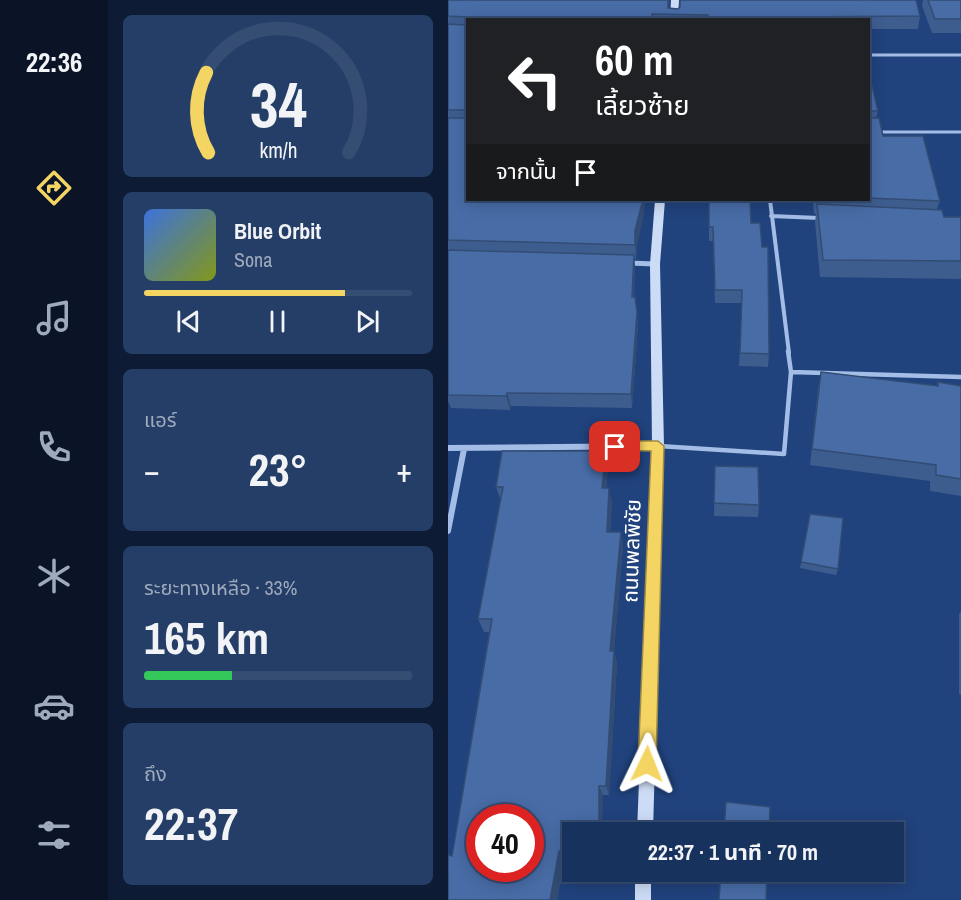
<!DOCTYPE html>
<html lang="th">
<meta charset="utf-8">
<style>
:root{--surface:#18325e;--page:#253e67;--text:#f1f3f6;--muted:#9faabc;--line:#364d73;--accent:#f4d564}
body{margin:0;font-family:"Archivo Narrow","Noto Sans Thai",sans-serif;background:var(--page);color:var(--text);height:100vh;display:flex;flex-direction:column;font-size:22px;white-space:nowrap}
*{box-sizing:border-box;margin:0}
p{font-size:20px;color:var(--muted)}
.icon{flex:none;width:33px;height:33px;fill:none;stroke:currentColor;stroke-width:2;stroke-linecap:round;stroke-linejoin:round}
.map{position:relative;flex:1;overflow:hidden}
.panel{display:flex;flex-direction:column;gap:15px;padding:15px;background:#0d1c34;width:340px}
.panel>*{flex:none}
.top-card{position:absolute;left:18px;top:18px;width:404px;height:183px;border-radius:0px;box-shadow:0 3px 15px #0003,0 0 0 2px var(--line);background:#202124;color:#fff;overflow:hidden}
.speed{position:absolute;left:18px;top:804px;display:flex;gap:12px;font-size:30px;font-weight:700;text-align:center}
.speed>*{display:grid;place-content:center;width:78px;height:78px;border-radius:50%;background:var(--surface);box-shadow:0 3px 15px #0003,0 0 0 2px var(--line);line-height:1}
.speed .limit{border:9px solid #d22;background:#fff;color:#111}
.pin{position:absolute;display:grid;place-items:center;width:51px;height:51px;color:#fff;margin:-26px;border-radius:12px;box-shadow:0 3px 9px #0006}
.me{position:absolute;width:66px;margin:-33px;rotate:2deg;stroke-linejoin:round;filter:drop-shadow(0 0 4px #0008)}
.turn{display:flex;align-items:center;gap:21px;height:126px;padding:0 30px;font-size:27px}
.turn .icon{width:78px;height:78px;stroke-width:2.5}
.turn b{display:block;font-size:42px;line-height:51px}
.then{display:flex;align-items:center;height:57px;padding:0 30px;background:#0003;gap:12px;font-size:22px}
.big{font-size:45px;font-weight:700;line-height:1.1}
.panel .widget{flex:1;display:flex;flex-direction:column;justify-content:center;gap:9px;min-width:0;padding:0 21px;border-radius:9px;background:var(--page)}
.panel .dial{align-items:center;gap:0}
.dial svg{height:156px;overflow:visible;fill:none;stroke:var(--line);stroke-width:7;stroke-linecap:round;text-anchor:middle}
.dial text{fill:var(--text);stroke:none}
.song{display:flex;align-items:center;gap:18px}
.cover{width:72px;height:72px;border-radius:9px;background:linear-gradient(135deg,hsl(220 70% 55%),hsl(70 70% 35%))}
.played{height:6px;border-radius:3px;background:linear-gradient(90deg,var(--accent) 75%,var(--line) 75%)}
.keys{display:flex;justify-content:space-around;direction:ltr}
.heat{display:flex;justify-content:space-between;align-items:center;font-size:33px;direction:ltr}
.charge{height:9px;border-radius:4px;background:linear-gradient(90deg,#34c759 33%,var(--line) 0)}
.trip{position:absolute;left:114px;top:822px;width:342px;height:60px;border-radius:0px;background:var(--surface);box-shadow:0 3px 15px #0003,0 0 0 2px var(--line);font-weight:700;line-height:60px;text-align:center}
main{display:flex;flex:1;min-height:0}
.dock{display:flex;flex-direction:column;width:108px;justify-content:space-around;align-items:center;background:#0a1426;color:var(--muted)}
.dock .icon{width:42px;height:42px}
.dock .on{color:var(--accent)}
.dock b{font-size:27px;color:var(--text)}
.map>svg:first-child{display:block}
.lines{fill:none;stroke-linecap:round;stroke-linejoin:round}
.lane-far2{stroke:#a3bde7;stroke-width:3}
.lane-far1{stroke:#a3bde7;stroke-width:4}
.lane{stroke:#a3bde7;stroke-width:4.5}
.street-far1{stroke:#a3bde7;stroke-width:5}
.street{stroke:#a3bde7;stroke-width:6}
.secondary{fill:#cddcf6;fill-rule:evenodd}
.wall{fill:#3e5d8f}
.shaded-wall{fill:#324c74}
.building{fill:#486ca6;stroke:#324c74;stroke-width:1.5;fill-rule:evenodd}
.route{fill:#f4d564;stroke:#9f8a41;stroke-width:1.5}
.labels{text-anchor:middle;stroke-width:6;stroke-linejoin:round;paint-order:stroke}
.street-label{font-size:21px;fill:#fff;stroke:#20427d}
</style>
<main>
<nav class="dock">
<b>22:36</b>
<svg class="icon on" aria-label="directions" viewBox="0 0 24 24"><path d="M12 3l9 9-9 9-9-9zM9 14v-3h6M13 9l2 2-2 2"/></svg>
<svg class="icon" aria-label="music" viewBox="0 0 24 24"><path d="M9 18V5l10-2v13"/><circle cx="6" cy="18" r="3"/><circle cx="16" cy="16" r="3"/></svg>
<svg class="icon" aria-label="phone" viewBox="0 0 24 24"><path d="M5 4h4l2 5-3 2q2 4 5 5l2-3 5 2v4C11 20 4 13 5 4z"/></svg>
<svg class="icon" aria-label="climate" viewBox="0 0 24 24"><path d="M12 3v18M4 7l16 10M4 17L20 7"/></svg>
<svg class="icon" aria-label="car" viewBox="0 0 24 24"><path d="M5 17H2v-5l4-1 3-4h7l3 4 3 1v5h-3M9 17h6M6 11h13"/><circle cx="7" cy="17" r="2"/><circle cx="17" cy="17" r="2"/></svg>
<svg class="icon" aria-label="filters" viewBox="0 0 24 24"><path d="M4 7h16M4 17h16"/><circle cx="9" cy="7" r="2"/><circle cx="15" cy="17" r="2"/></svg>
</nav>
<section class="panel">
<div class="widget dial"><svg viewBox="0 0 100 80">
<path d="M14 69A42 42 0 1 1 86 69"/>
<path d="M14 69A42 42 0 0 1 13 28" stroke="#f4d564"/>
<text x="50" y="56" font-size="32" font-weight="700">34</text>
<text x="50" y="72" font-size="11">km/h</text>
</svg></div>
<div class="widget">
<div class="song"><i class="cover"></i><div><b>Blue Orbit</b><p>Sona</p></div></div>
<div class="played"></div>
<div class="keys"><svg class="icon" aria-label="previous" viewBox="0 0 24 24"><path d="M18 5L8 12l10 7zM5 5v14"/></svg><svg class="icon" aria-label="pause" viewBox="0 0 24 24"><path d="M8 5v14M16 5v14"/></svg><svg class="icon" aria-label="next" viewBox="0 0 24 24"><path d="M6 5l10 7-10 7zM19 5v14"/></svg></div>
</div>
<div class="widget"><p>แอร์</p>
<div class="heat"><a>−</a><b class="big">23°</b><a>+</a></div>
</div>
<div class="widget"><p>ระยะทางเหลือ · 33%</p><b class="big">165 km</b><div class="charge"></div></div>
<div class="widget"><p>ถึง</p><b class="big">22:37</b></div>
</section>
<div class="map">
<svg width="513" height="900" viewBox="0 0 513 900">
<rect width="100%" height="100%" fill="#20427d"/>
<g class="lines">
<path class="lane-far2" d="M 420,55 L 513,55
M 420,132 L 513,132"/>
<path class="lane-far1" d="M 322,200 L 341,353
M 323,216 L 371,218"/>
<path class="lane" d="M 343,372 L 513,377
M 211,446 L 336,454 L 343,372 L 340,351"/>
<path class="street-far1" d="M 181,263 L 207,264"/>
<path class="street" d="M 0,448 L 210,446
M 0,531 L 16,449"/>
<path class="secondary" d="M 223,0 L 231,0 L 230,20 L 222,20 Z
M 207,200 L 217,200 L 212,264 L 216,446 L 205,832 L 189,832 L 204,446 L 202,264 Z
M 187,872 L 203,872 L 203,900 L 187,900 Z"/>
</g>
<path class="wall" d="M 0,0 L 221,0 L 221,9 L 472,16 L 470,29 L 420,29 L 420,20 L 20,20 L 20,200 L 196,213 L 189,244 L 188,259 L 186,259 L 187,268 L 186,297 L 190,325 L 184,408 L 63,406 L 62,410 L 3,408 L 0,401 Z
M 475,0 L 513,0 L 513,33 L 484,33 L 474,6 Z
M 420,81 L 430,111 L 428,118 L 435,136 L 492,201 L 489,209 L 496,217 L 513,217 L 513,279 L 372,277 L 367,222 L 368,214 L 366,214 L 365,202 L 359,202 L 358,200 L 420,200 Z
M 261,200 L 303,223 L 321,354 L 320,367 L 291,366 L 294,303 L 267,303 L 265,241 L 261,241 Z
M 373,372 L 489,386 L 490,382 L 513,386 L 513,496 L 482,491 L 482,481 L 362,465 L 370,389 Z
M 160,466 L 158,488 L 164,503 L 162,532 L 175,546 L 166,651 L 169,663 L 161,795 L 155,795 L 124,832 L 124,858 L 116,858 L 109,900 L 0,900 L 4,856 L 41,632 L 36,632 L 30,619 L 53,501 L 48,487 Z
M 267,466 L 311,505 L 310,517 L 266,516 Z
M 362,514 L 390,569 L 388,575 L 352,568 Z
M 513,611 L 513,695 L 511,694 L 511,614 Z"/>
<path class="shaded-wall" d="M 195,200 L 197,200 L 196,213 L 189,244 L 188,259 L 187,245 L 187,230 Z
M 186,255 L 187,268 L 185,311 L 184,297 Z
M 189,312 L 190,325 L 184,408 L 183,394 Z
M 59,393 L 63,406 L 62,410 L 58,396 Z
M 158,451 L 160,466 L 157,503 L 154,488 Z
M 161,488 L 164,503 L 161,546 L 159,532 Z
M 173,532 L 175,546 L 165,663 L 162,651 Z
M 166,651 L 169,663 L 161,795 L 158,786 Z
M 151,786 L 155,795 L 154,832 L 151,832 Z
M 111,851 L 116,858 L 109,900 L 102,900 Z"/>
<path class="building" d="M 0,0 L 220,0 L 220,8 L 230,9 L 232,7 L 232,0 L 468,0 L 472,16 L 342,17 L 342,20 L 259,20 L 260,15 L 204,14 L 204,20 L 20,20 L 18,17 L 0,16 Z
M 480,0 L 513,0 L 513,19 L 487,19 Z
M 20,23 L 20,113 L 17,110 L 0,110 L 0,24 L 17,25 Z
M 420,81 L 423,81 L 430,111 L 422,111 L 420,114 Z
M 20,116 L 20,200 L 195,200 L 187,230 L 187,245 L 0,240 L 0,118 L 17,118 Z
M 420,116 L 422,118 L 431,118 L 435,136 L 475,136 L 492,201 L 420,198 Z
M 261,200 L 302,200 L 303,223 L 312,223 L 314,247 L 320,247 L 321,354 L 292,353 L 294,290 L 267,290 L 265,227 L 261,227 Z
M 369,204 L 494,210 L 496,217 L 513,217 L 513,261 L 375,260 Z
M 0,250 L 186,255 L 184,297 L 187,297 L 189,312 L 183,394 L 59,393 L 58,396 L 0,395 Z
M 373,372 L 490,386 L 490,382 L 513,386 L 513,479 L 488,475 L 488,465 L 364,449 Z
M 54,451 L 158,451 L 154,488 L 161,488 L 159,532 L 173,532 L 162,651 L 166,651 L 158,786 L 151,786 L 151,832 L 124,832 L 124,850 L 111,851 L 102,900 L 0,900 L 0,855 L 4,856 L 44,619 L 30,619 L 55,487 L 48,487 ZM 32,818 L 82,818 L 82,868 L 32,868 Z
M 267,466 L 310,467 L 311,505 L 266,503 Z
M 362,514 L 395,518 L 390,569 L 353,562 Z
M 278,802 L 322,807 L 321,832 L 276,832 Z
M 273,872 L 319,872 L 318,900 L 271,900 Z"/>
<path class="route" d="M 167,441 L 210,441 L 216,446 L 208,764 L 205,770 L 199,773 L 193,770 L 190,764 L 203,451 L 162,450 L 160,447 Z"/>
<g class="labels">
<g class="street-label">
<text transform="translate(184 551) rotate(-88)" y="7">ถนนพลพิชัย</text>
</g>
</g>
</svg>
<div class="speed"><div class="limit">40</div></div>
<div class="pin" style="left:167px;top:447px;background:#d93025"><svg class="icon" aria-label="arrive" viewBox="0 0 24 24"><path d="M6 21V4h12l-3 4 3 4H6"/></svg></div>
<svg class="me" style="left:199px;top:764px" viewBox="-20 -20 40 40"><path d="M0-17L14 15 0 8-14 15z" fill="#f4d564" stroke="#fff" stroke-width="4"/></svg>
<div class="trip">22:37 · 1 นาที · 70 m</div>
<div class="top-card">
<div class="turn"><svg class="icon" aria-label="left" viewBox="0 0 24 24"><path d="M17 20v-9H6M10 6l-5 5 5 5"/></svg><div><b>60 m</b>เลี้ยวซ้าย</div></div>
<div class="then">จากนั้น<svg class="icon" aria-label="arrive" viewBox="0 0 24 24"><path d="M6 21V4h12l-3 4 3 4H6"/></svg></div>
</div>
</div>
</main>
